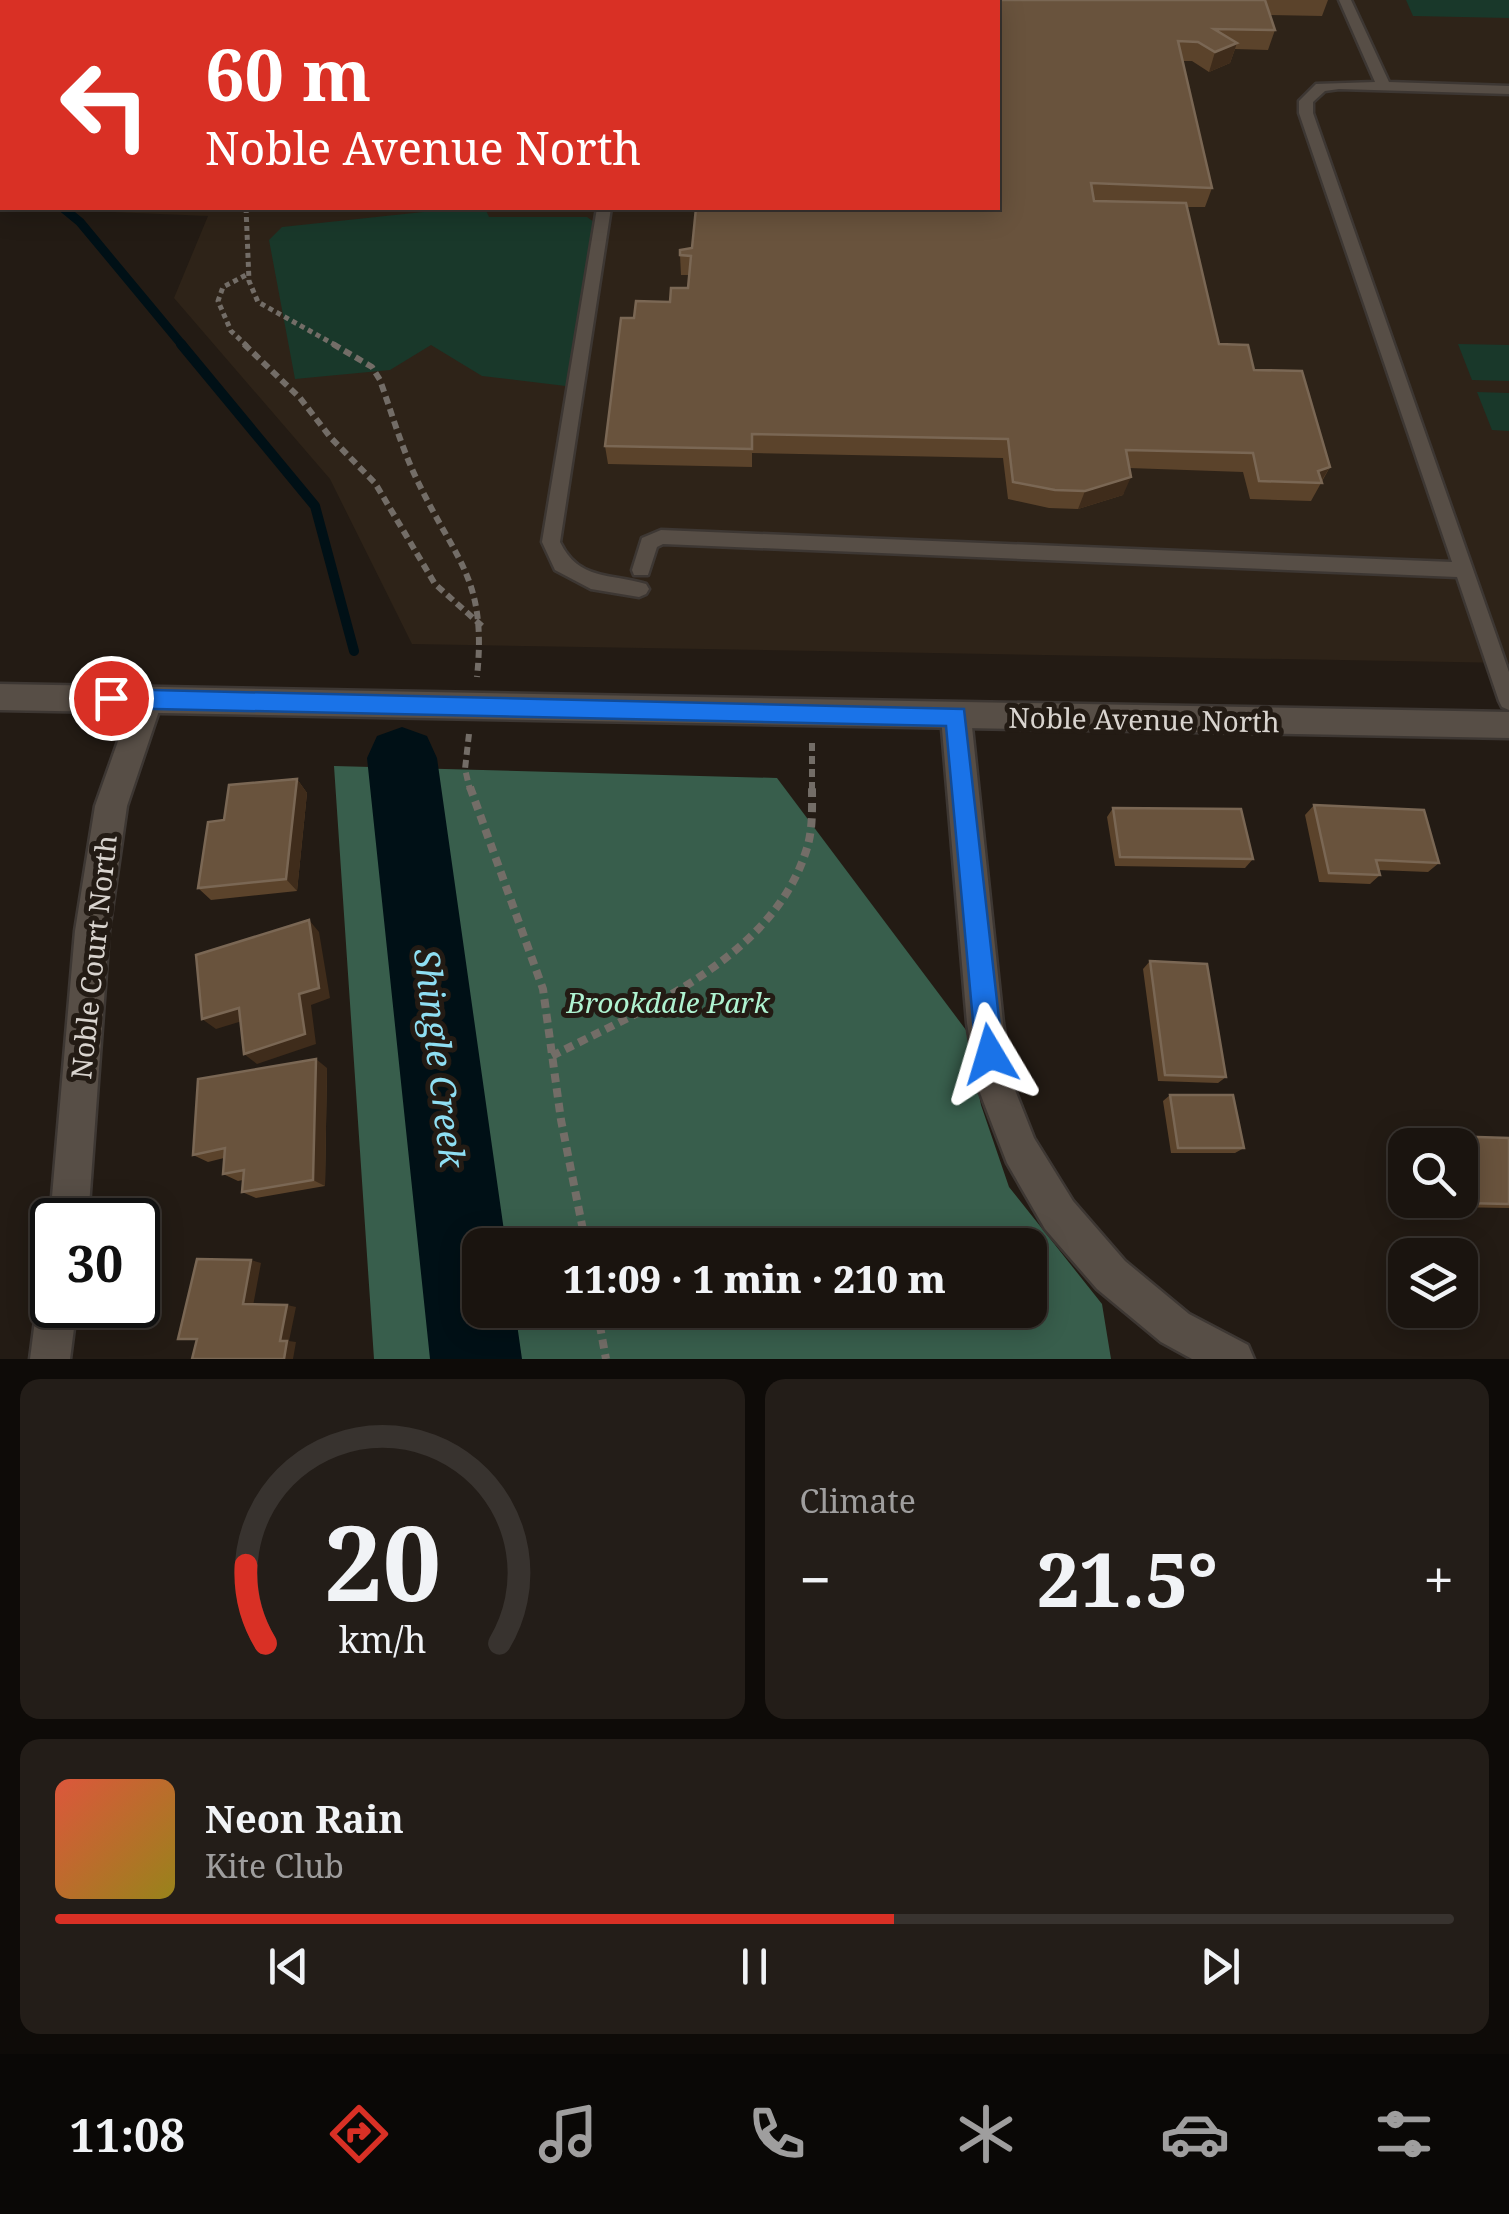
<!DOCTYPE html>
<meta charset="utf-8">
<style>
:root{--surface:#1a140f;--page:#231d18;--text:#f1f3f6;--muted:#9f9e9e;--line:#38332f;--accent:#d93025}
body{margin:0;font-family:"Noto Serif",serif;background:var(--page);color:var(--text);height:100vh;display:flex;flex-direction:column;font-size:38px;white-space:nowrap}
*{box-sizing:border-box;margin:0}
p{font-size:32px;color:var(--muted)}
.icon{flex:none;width:55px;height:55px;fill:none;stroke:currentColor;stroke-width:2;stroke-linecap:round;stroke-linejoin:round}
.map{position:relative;height:1359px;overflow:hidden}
.drawer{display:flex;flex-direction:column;gap:20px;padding:20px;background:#0e0b08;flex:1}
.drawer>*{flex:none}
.guide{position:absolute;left:0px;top:0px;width:1000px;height:210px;box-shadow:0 5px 25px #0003,0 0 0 2px var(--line);background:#d93025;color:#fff;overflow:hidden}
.controls{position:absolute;left:1388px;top:1128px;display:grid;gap:20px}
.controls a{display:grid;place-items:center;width:90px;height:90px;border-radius:20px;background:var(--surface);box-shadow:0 5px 25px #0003,0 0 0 2px var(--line);font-size:50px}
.speed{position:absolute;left:30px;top:1198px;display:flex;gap:20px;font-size:50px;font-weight:700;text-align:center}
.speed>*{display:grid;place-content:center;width:130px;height:130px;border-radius:50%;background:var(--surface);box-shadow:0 5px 25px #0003,0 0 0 2px var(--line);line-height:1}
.speed .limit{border:5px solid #111;border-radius:15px;background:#fff;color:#111}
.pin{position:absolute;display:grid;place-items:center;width:85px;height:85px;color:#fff;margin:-42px;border:5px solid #fff;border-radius:50%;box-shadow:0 2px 10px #0007}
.me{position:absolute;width:110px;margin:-55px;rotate:353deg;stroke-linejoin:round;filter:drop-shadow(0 0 8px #0008)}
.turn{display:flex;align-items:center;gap:35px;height:210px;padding:0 40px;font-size:45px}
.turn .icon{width:130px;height:130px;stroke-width:2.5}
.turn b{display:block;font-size:70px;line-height:85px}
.big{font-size:75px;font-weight:800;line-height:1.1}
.drawer .tile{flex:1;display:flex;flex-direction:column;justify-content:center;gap:15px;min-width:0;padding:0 35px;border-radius:20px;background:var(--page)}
.drawer .dial{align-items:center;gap:0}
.dial svg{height:260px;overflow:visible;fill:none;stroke:var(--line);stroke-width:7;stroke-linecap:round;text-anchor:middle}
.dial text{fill:var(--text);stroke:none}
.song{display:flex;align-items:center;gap:30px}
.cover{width:120px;height:120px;border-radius:15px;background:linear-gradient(135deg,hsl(10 70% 55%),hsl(50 70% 35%))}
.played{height:10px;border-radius:5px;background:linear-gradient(90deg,var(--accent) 60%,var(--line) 60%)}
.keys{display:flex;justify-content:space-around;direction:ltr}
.heat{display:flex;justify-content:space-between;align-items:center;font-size:55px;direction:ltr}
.drawer .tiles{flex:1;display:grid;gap:20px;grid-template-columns:1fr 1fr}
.tile:last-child{grid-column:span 2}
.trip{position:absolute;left:462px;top:1228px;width:585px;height:100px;border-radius:20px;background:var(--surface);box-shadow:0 5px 25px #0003,0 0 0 2px var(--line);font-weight:800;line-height:100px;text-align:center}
.menu{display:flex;height:160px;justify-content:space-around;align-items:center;background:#0a0806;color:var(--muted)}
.menu .icon{width:70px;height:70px}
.menu .selected{color:var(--accent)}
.menu b{font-size:45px;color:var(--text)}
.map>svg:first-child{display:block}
.built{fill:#2e2318}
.green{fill:#19382a}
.forest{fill:#385e4c;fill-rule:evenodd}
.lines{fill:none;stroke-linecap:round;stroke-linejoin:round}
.stream-far1{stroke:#001016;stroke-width:9}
.stream{stroke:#001016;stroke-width:10}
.river{fill:#001016;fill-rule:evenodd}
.service-casing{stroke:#3d3733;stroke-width:5}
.minor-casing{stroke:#3d3733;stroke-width:5}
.tertiary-casing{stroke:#3d3733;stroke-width:5}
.secondary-casing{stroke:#3d3733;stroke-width:5}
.path-far2{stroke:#736d67;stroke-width:5;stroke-dasharray:5 4;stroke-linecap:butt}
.path-far1{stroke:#736d67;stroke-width:6;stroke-dasharray:8 5;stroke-linecap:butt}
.path{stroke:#736d67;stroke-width:8;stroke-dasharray:9 6;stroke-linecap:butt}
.service{fill:#574e46;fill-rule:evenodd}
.minor{fill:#574e46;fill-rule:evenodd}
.tertiary{fill:#574e46;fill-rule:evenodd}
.secondary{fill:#795b52;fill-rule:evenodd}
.wall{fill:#5b432b}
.shaded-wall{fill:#3f2c1b}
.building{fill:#69533d;stroke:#7a6754;stroke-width:2.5}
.route{fill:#1a73e8;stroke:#114b97;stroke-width:2.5}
.labels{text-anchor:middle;stroke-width:10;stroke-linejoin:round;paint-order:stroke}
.street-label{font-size:28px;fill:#d9d4cf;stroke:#231b14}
.park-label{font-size:28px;font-style:italic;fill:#aff3d1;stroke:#231b14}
.near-water-label{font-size:35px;font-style:italic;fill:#8edef2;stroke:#231b14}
</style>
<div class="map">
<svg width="1509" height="1359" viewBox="0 0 1509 1359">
<rect width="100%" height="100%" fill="#231b14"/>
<path class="built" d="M 187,0 L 1509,0 L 1509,663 L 412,644 L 330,479 L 174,298 L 208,216 L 13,208 L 998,208 L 998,2 L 179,2 Z"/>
<path class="green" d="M 1406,0 L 1509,0 L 1509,18 L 1413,16 Z
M 461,208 L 485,208 L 489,217 L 587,217 L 604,229 L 582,388 L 482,376 L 431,345 L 390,370 L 295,379 L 269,240 L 282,227 Z
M 1458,344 L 1509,345 L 1509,381 L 1472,380 Z
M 1477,392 L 1509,393 L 1509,431 L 1492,430 Z"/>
<path class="forest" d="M 334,766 L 777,778 L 966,1030 L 981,1105 L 1009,1187 L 1102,1304 L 1111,1359 L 374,1359 ZM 480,1245 L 1030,1245 L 1030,1310 L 480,1310 Z"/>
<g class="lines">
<path class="stream-far1" d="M 63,208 L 80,222 L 183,346"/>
<path class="stream" d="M 181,344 L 315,506 L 354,651"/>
<path class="river" d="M 402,727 L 427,736 L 437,758 L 506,1245 L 480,1245 L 480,1310 L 515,1310 L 522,1359 L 430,1359 L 367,758 L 377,736 Z"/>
<defs>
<path id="service" d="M 137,0 L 150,0 L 151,2 L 138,2 Z
M 1339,0 L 1351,0 L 1389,82 L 1509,86 L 1509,94 L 1339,89 L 1325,91 L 1313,102 L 1313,113 L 1509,672 L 1509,710 L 1502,707 L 1499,701 L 1457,577 L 663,544 L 657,547 L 648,575 L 634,575 L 632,570 L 642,538 L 661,530 L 1452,562 L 1299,113 L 1299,101 L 1316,84 L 1375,82 Z
M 597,208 L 611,208 L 560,542 C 579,581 610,573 646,584 L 649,589 L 646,594 L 639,597 L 591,589 L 555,570 L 542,542 Z"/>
<path id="minor" d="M 148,686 L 159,690 L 163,699 L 127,806 L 109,931 L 88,1220 L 52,1220 L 52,1227 L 50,1220 L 75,931 L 95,806 L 133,699 L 137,690 Z
M 956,704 L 967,708 L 971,717 L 1003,1023 L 1013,1085 L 1034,1138 L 1073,1201 L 1125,1261 L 1189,1314 L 1248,1345 L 1254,1359 L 1192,1359 L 1161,1342 L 1097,1289 L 1045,1229 L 1007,1163 L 977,1085 L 967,1023 L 941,717 L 945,708 Z
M 52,1287 L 52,1305 L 77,1305 L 70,1359 L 30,1359 L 37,1305 L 43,1291 Z"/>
<path id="tertiary" d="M 0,684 L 1509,712 L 1509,738 L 0,710 Z"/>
<path id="secondary" d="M 2,28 L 2,40 L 0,41 L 0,29 Z"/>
</defs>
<use href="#service" class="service-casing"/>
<use href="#minor" class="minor-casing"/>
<use href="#tertiary" class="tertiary-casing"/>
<use href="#secondary" class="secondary-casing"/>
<path class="path-far2" d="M 186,2 L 194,0
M 246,208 L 249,281 L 258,302 L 337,346
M 247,346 L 231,331 L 218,301 L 223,287 L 248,274"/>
<path class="path-far1" d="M 244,344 L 300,398 L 331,438 L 375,483 L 435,584 L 482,626
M 333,344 L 372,367 L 380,380 C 392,414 402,449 418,482 C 457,563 487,579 477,677
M 469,734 L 465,769 L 470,790
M 812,790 L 812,740"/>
<path class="path" d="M 470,787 L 543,989 L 561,1120 L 586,1245
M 552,1056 C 645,1008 774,958 807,848 C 813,829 812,807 812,787
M 597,1310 L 606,1359"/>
<use href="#service" class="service"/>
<use href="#minor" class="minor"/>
<use href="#tertiary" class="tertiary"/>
<use href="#secondary" class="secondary"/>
</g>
<path class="wall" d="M 630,0 L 1328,0 L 1322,16 L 1270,15 L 1275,30 L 1268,50 L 1235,49 L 1230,63 L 1209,72 L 1192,61 L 1183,61 L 1212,188 L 1205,207 L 1186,207 L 1219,344 L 1254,370 L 1330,467 L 1311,501 L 1250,499 L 1243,472 L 1129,468 L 1123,495 L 1078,509 L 1049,508 L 1008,499 L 1003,458 L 752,453 L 752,467 L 608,464 L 605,446 L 634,318 L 670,302 L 688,288 L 690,275 L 681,275 L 680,255 L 998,208 L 998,2 Z
M 297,779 L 307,793 L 297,891 L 211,900 L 198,888 L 224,820 Z
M 1314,805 L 1439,863 L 1428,872 L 1378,870 L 1380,875 L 1370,884 L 1319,882 L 1305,815 Z
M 1113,808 L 1253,859 L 1245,868 L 1115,866 L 1107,817 Z
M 1150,961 L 1226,1077 L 1218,1083 L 1158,1081 L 1143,969 Z
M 327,1068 L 325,1186 L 256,1198 L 242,1192 L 243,1180 L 238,1181 L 223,1174 L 224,1158 L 208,1162 L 193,1155 Z
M 1170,1095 L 1244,1148 L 1235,1153 L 1171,1153 L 1163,1101 Z
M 1446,1136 L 1509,1138 L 1509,1208 L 1451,1207 L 1449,1200 L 1460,1200 L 1460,1145 L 1434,1145 L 1434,1141 Z"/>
<path class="shaded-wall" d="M 1237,43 L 1230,63 L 1209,72 L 1215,52 Z
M 1330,467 L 1320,483 L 1318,471 Z
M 1131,477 L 1123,495 L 1078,509 L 1085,491 Z
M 297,779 L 307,793 L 297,891 L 286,879 Z
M 309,920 L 319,932 L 330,998 L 311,1005 L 316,1044 L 257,1064 L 244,1054 L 299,994 Z
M 239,1008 L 252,1018 L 216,1029 L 202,1019 Z
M 316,1059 L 327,1068 L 325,1186 L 313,1180 Z
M 251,1260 L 261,1263 L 253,1306 L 243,1304 Z
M 287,1305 L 296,1307 L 289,1341 L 296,1342 L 293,1359 L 284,1359 L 280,1341 Z"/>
<path class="building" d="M 630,0 L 1265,0 L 1275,30 L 1214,29 L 1237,43 L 1215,52 L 1198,42 L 1178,41 L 1212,188 L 1091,183 L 1094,201 L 1186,203 L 1219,344 L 1248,345 L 1254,370 L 1302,371 L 1330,467 L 1318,471 L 1322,483 L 1259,481 L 1253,453 L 1126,450 L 1131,477 L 1085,491 L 1055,490 L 1013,482 L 1008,439 L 752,434 L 752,449 L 605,446 L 621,318 L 634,318 L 636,301 L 670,302 L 671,288 L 688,288 L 691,256 L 680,255 L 680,250 L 692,248 L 696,208 L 998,208 L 998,2 L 624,2 Z
M 297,779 L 286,879 L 198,888 L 208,822 L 224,820 L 229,785 Z
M 1314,805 L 1424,810 L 1439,863 L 1376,860 L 1380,875 L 1329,873 Z
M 1113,808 L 1241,809 L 1253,859 L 1120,857 Z
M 309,920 L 319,988 L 299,994 L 305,1034 L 244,1054 L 239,1008 L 202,1019 L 196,955 Z
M 1150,961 L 1207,964 L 1226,1077 L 1165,1075 Z
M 316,1059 L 313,1180 L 242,1192 L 244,1170 L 223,1174 L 225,1148 L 193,1155 L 198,1079 Z
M 1170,1095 L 1233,1095 L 1244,1148 L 1178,1148 Z
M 1446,1136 L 1509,1138 L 1509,1204 L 1464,1203 L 1460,1187 L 1460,1145 L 1448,1145 Z
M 197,1259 L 251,1260 L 243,1304 L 287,1305 L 280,1341 L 287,1341 L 284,1359 L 192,1359 L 197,1339 L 178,1339 Z"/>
<path class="route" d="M 111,689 L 964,709 L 1003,1054 L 999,1063 L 990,1067 L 980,1063 L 976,1054 L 946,726 L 111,708 L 103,705 L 100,698 L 103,692 Z"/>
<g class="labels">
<g class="street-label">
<text transform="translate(1144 720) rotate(1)" y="10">Noble Avenue North</text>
<text transform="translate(94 957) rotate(-84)" y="10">Noble Court North</text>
</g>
<g class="park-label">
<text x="668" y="1013">Brookdale Park</text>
</g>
<g class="near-water-label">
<text transform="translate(439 1058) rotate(83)" y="12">Shingle Creek</text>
</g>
</g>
</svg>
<div class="controls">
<a><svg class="icon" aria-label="search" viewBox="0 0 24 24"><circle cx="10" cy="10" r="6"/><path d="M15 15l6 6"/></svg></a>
<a><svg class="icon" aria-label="layers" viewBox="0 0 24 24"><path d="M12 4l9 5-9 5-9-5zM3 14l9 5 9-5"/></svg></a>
</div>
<div class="speed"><div class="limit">30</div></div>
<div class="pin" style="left:111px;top:698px;background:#d93025"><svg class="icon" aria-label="arrive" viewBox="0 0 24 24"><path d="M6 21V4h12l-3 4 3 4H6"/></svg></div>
<svg class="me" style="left:990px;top:1054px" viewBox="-20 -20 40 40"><path d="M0-17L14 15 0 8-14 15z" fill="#1a73e8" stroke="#fff" stroke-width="4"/></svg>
<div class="trip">11:09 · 1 min · 210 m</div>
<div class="guide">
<div class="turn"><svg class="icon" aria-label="left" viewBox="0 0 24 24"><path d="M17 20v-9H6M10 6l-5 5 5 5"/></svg><div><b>60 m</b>Noble Avenue North</div></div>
</div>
</div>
<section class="drawer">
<div class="tiles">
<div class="tile dial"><svg viewBox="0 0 100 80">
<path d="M14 69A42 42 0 1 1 86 69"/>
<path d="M14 69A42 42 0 0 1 8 45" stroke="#d93025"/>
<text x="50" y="56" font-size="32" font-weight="700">20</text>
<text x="50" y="72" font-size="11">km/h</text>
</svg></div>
<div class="tile"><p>Climate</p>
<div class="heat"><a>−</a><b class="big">21.5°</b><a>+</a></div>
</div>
<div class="tile">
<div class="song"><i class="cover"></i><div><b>Neon Rain</b><p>Kite Club</p></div></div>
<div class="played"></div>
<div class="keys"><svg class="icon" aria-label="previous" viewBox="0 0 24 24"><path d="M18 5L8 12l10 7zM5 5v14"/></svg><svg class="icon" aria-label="pause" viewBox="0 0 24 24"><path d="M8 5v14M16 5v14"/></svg><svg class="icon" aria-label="next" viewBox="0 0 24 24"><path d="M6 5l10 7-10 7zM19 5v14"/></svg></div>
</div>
</div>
</section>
<nav class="menu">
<b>11:08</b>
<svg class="icon selected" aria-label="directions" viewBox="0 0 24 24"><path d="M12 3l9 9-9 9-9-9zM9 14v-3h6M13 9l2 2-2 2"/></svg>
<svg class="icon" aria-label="music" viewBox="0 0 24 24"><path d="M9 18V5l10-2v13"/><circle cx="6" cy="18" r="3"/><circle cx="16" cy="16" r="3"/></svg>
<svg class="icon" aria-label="phone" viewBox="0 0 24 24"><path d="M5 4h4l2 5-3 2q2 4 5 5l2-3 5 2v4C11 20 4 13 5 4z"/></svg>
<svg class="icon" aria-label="climate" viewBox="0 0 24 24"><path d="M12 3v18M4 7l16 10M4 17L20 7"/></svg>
<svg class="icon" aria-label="car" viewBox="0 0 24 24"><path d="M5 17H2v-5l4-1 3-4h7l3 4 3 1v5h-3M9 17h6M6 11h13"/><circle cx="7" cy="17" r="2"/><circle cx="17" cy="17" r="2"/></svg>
<svg class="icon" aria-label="filters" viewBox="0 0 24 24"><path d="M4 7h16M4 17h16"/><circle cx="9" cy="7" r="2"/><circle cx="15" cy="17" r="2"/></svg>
</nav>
